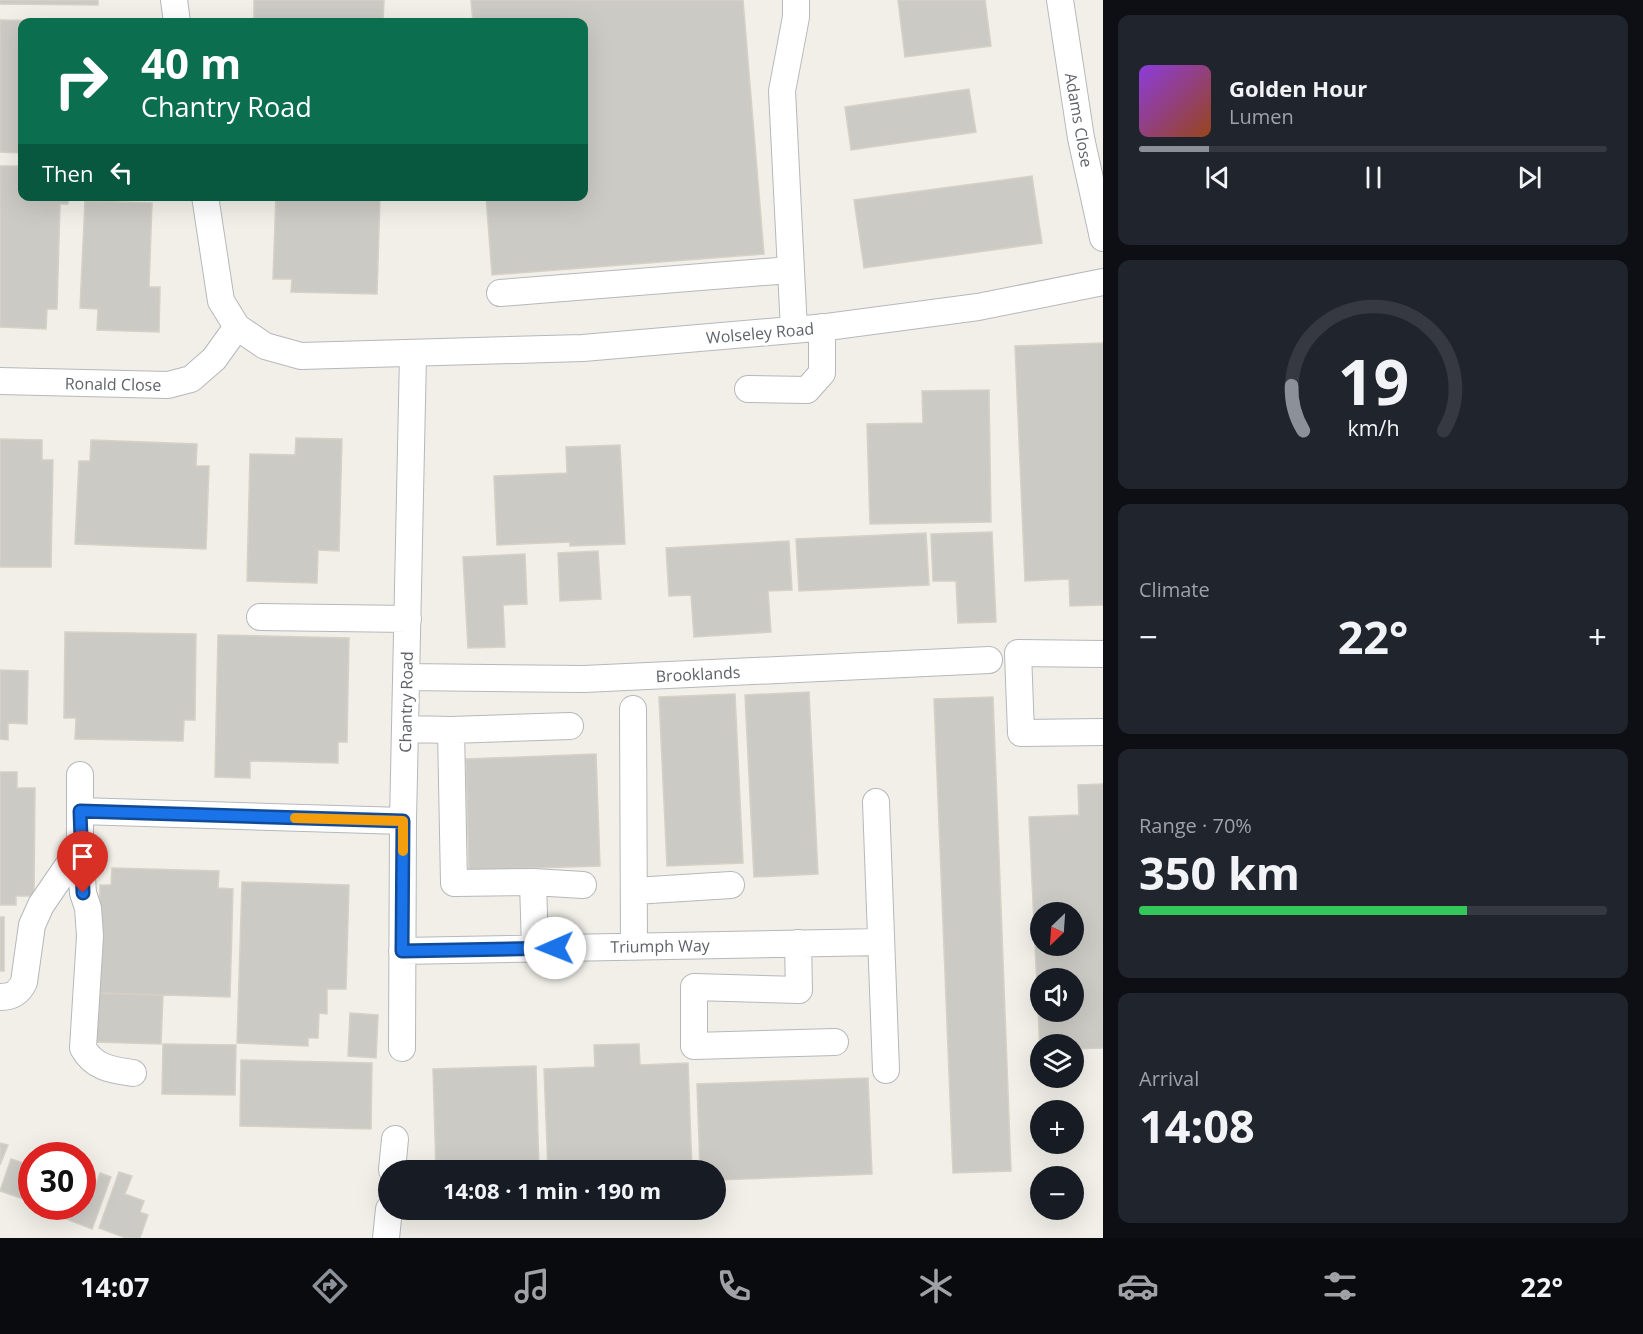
<!DOCTYPE html>
<meta charset="utf-8">
<style>
:root{--surface:#171b24;--page:#20242c;--text:#f1f3f6;--muted:#9ea1a6;--line:#363941;--accent:#8c9099}
body{margin:0;font-family:"Open Sans",sans-serif;background:var(--page);color:var(--text);height:100vh;display:flex;flex-direction:column;font-size:22px;white-space:nowrap}
*{box-sizing:border-box;margin:0}
p{font-size:20px;color:var(--muted)}
.icon{flex:none;width:33px;height:33px;fill:none;stroke:currentColor;stroke-width:2;stroke-linecap:round;stroke-linejoin:round}
.map{position:relative;flex:1;overflow:hidden}
.side{display:flex;flex-direction:column;gap:15px;padding:15px;background:#0d0f14;width:540px}
.side>*{flex:none}
.banner{position:absolute;left:18px;top:18px;width:570px;height:183px;border-radius:12px;box-shadow:0 6px 24px #0002;background:#0b6e4f;color:#fff;overflow:hidden}
.needle{width:39px;rotate:205deg}
.tools{position:absolute;left:1030px;top:902px;display:grid;gap:12px}
.tools a{display:grid;place-items:center;width:54px;height:54px;border-radius:50%;background:var(--surface);box-shadow:0 6px 24px #0002;font-size:30px}
.speed{position:absolute;left:18px;top:1142px;display:flex;gap:12px;font-size:30px;font-weight:700;text-align:center}
.speed>*{display:grid;place-content:center;width:78px;height:78px;border-radius:50%;background:var(--surface);box-shadow:0 6px 24px #0002;line-height:1}
.speed .limit{border:9px solid #d22;background:#fff;color:#111}
.pin{position:absolute;display:grid;place-items:center;width:51px;height:51px;color:#fff;margin:-62px -26px;border-radius:50% 50% 50% 0;rotate:-45deg;box-shadow:0 0 6px #0007}
.pin .icon{rotate:45deg}
.me{position:absolute;width:66px;margin:-33px;rotate:269deg;stroke-linejoin:round;filter:drop-shadow(0 0 4px #0008)}
.turn{display:flex;align-items:center;gap:21px;height:126px;padding:0 24px;font-size:27px}
.turn .icon{width:78px;height:78px;stroke-width:2.5}
.turn b{display:block;font-size:42px;line-height:51px}
.then{display:flex;align-items:center;height:57px;padding:0 24px;background:#0003;gap:12px;font-size:22px}
.big{font-size:45px;font-weight:700;line-height:1.1}
.side .card{flex:1;display:flex;flex-direction:column;justify-content:center;gap:9px;min-width:0;padding:0 21px;border-radius:12px;background:var(--page)}
.side .dial{align-items:center;gap:0}
.dial svg{height:156px;overflow:visible;fill:none;stroke:var(--line);stroke-width:7;stroke-linecap:round;text-anchor:middle}
.dial text{fill:var(--text);stroke:none}
.song{display:flex;align-items:center;gap:18px}
.cover{width:72px;height:72px;border-radius:9px;background:linear-gradient(135deg,hsl(270 70% 55%),hsl(20 70% 35%))}
.played{height:6px;border-radius:3px;background:linear-gradient(90deg,var(--accent) 15%,var(--line) 15%)}
.keys{display:flex;justify-content:space-around;direction:ltr}
.heat{display:flex;justify-content:space-between;align-items:center;font-size:33px;direction:ltr}
.charge{height:9px;border-radius:4px;background:linear-gradient(90deg,#34c759 70%,var(--line) 0)}
.trip{position:absolute;left:378px;top:1160px;width:348px;height:60px;border-radius:30px;background:var(--surface);box-shadow:0 6px 24px #0002;font-weight:700;line-height:60px;text-align:center}
.menu{display:flex;height:96px;justify-content:space-around;align-items:center;background:#090b0e;color:var(--muted)}
.menu .icon{width:42px;height:42px}
.menu .active{color:var(--accent)}
.menu b{font-size:27px;color:var(--text)}
main{display:flex;flex:1;min-height:0}
.map>svg:first-child{display:block}
.building{fill:#cccac5;stroke:#d6d1c6;stroke-width:1.5;fill-rule:evenodd}
.lines{fill:none;stroke-linecap:round;stroke-linejoin:round}
.minor-casing{stroke:#b5b8bc;stroke-width:28}
.minor{stroke:#fff;stroke-width:26}
.route-casing{stroke:#114b97;stroke-width:15}
.route{stroke:#1a73e8;stroke-width:10}
.slow{stroke:#f59e0b;stroke-width:10}
.labels{text-anchor:middle;stroke-width:6;stroke-linejoin:round;paint-order:stroke}
.street-label{font-size:16px;fill:#5f6368;stroke:#fff}
</style>
<main>
<div class="map">
<svg width="1103" height="1238" viewBox="0 0 1103 1238">
<rect width="100%" height="100%" fill="#f1efe8"/>
<path class="building" d="M 0,0 L 98,0 L 98,5 L 0,4 Z
M 254,0 L 384,0 L 383,22 L 254,22 Z
M 471,0 L 743,0 L 764,254 L 492,275 L 486,196 L 584,196 L 584,22 L 473,22 Z
M 898,0 L 985,0 L 991,46 L 905,57 Z
M 0,20 L 102,22 L 22,22 L 22,153 L 0,152 Z
M 969,89 L 976,132 L 851,150 L 845,107 Z
M 0,166 L 22,166 L 22,196 L 68,196 L 68,204 L 60,204 L 57,309 L 47,309 L 46,329 L 0,327 Z
M 1032,176 L 1042,243 L 864,268 L 854,200 Z
M 276,196 L 380,196 L 377,294 L 291,292 L 292,279 L 273,279 Z
M 85,201 L 152,203 L 149,287 L 160,287 L 159,332 L 97,330 L 98,309 L 80,308 Z
M 1103,343 L 1103,605 L 1070,606 L 1069,579 L 1025,581 L 1015,346 Z
M 989,390 L 991,522 L 870,524 L 867,424 L 923,423 L 922,391 Z
M 296,438 L 342,439 L 339,551 L 318,550 L 317,583 L 247,581 L 250,454 L 295,455 Z
M 0,439 L 42,440 L 42,460 L 53,460 L 51,567 L 0,567 Z
M 91,440 L 197,444 L 196,466 L 209,466 L 206,549 L 75,544 L 79,461 L 90,461 Z
M 620,445 L 625,544 L 570,546 L 570,542 L 497,545 L 494,476 L 567,473 L 566,447 Z
M 992,532 L 996,622 L 958,623 L 956,581 L 933,581 L 931,534 Z
M 926,533 L 929,585 L 799,591 L 796,539 Z
M 789,541 L 792,590 L 768,591 L 771,632 L 694,637 L 691,595 L 669,596 L 666,548 Z
M 598,551 L 601,599 L 560,601 L 558,553 Z
M 525,554 L 527,604 L 503,605 L 505,647 L 468,648 L 463,557 Z
M 65,632 L 196,634 L 195,720 L 184,720 L 183,741 L 75,739 L 76,718 L 64,718 Z
M 218,635 L 349,638 L 347,742 L 338,742 L 338,763 L 250,761 L 250,778 L 215,777 Z
M 0,670 L 28,671 L 27,724 L 8,723 L 8,740 L 0,739 Z
M 809,692 L 818,874 L 754,877 L 745,695 Z
M 735,694 L 743,863 L 667,866 L 659,697 Z
M 993,697 L 1011,1171 L 953,1173 L 934,699 Z
M 596,754 L 600,866 L 469,870 L 466,759 Z
M 0,772 L 17,772 L 17,788 L 35,788 L 34,896 L 16,896 L 16,905 L 0,905 Z
M 1103,784 L 1103,1048 L 1074,1049 L 1074,1044 L 1041,1044 L 1040,1051 L 1029,817 L 1079,815 L 1078,785 ZM 1041,912 L 1074,912 L 1074,945 L 1041,945 ZM 1041,978 L 1074,978 L 1074,1011 L 1041,1011 Z
M 112,868 L 219,871 L 218,888 L 233,889 L 230,997 L 97,993 L 100,885 L 111,885 Z
M 242,882 L 349,885 L 346,989 L 327,989 L 327,1014 L 319,1013 L 318,1038 L 308,1038 L 308,1046 L 237,1043 Z
M 0,917 L 4,917 L 4,971 L 0,971 Z
M 97,993 L 163,995 L 161,1044 L 95,1042 Z
M 350,1013 L 378,1015 L 376,1058 L 348,1056 Z
M 163,1044 L 236,1045 L 235,1095 L 162,1094 Z
M 639,1044 L 640,1065 L 688,1063 L 692,1170 L 548,1170 L 544,1069 L 595,1067 L 594,1045 Z
M 241,1060 L 372,1063 L 371,1129 L 240,1126 Z
M 536,1066 L 539,1170 L 436,1170 L 433,1069 Z
M 868,1078 L 872,1174 L 716,1180 L 716,1170 L 700,1170 L 697,1084 Z
M 0,1143 L 8,1145 L 0,1165 Z
M 11,1159 L 32,1166 L 32,1202 L 0,1191 Z
M 119,1172 L 132,1176 L 125,1194 L 144,1201 L 140,1212 L 148,1215 L 140,1238 L 126,1238 L 99,1228 Z
M 100,1173 L 111,1177 L 92,1229 L 44,1210 L 46,1206 L 82,1206 L 85,1180 L 96,1184 Z"/>
<g class="lines">
<defs>
<path id="minor" d="M 174,0 L 177,22
M 1060,0 L 1081,138 L 1103,238
M 205,196 L 221,301 L 237,327 L 265,346 L 301,356 L 583,348 L 827,327 L 978,307 L 1103,282
M 500,293 L 790,270
M 794,330 L 782,91 L 796,17 L 796,0
M 0,381 L 168,385 L 191,379 L 214,359 L 237,327
M 748,389 L 807,390 L 822,373 L 822,327
M 260,617 L 408,619
M 1103,654 L 1018,653 L 1021,733 L 1103,732
M 407,677 L 584,679 L 989,660
M 633,709 L 634,946
M 405,729 L 451,730
M 80,775 L 80,848 L 83,893 L 88,908 L 90,936 L 83,1048 C 94,1068 112,1070 133,1073
M 876,802 L 886,1070
M 80,811 L 403,821
M 533,882 L 583,885
M 634,891 L 731,885
M 798,943 L 799,990 L 694,987 L 694,1046 L 835,1042
M 535,948 L 533,882 L 454,883 L 451,730 L 570,726
M 402,951 L 881,942
M 0,997 C 12,997 19,993 24,982 L 32,925 L 41,905 L 80,848
M 402,1048 L 403,821 L 413,355
M 392,1170 L 395,1139
M 386,1238 L 389,1209"/>
</defs>
<use href="#minor" class="minor-casing"/>
<use href="#minor" class="minor"/>
</g>
<g class="lines">
<defs>
<path id="route" d="M 83,893 L 80,811 L 403,821 L 402,951 L 555,948"/>
</defs>
<use href="#route" class="route-casing"/>
<use href="#route" class="route"/>
<path class="slow" d="M 295,818 L 403,821 L 403,851"/>
</g>
<g class="labels">
<g class="street-label">
<text transform="translate(1079 120) rotate(80)" y="6">Adams Close</text>
<text transform="translate(760 333) rotate(-5)" y="6">Wolseley Road</text>
<text transform="translate(113 384) rotate(1)" y="6">Ronald Close</text>
<text transform="translate(698 674) rotate(-3)" y="6">Brooklands</text>
<text transform="translate(406 702) rotate(-89)" y="6">Chantry Road</text>
<text transform="translate(660 946) rotate(-1)" y="6">Triumph Way</text>
</g>
</g>
</svg>
<div class="tools">
<a><svg class="needle" viewBox="-14 -14 28 28"><path d="M0-13l5 13h-10z" fill="#e53935"/><path d="M0 13l5-13h-10z" fill="#9ea1a6"/></svg></a>
<a><svg class="icon" aria-label="sound" viewBox="0 0 24 24"><path d="M4 9h4l5-4v14l-5-4H4zM17 9q2 3 0 6"/></svg></a>
<a><svg class="icon" aria-label="layers" viewBox="0 0 24 24"><path d="M12 4l9 5-9 5-9-5zM3 14l9 5 9-5"/></svg></a>
<a>+</a>
<a>−</a>
</div>
<div class="speed"><div class="limit">30</div></div>
<div class="pin" style="left:83px;top:893px;background:#d93025"><svg class="icon" aria-label="arrive" viewBox="0 0 24 24"><path d="M6 21V4h12l-3 4 3 4H6"/></svg></div>
<svg class="me" style="left:555px;top:948px" viewBox="-20 -20 40 40"><circle r="19" fill="#fff"/><path d="M0-13L10 11 0 6-10 11z" fill="#1a73e8"/></svg>
<div class="trip">14:08 · 1 min · 190 m</div>
<div class="banner">
<div class="turn"><svg class="icon" aria-label="right" viewBox="0 0 24 24"><path d="M7 20v-9h11M14 6l5 5-5 5"/></svg><div><b>40 m</b>Chantry Road</div></div>
<div class="then">Then<svg class="icon" aria-label="left" viewBox="0 0 24 24"><path d="M17 20v-9H6M10 6l-5 5 5 5"/></svg></div>
</div>
</div>
<section class="side">
<div class="card">
<div class="song"><i class="cover"></i><div><b>Golden Hour</b><p>Lumen</p></div></div>
<div class="played"></div>
<div class="keys"><svg class="icon" aria-label="previous" viewBox="0 0 24 24"><path d="M18 5L8 12l10 7zM5 5v14"/></svg><svg class="icon" aria-label="pause" viewBox="0 0 24 24"><path d="M8 5v14M16 5v14"/></svg><svg class="icon" aria-label="next" viewBox="0 0 24 24"><path d="M6 5l10 7-10 7zM19 5v14"/></svg></div>
</div>
<div class="card dial"><svg viewBox="0 0 100 80">
<path d="M14 69A42 42 0 1 1 86 69"/>
<path d="M14 69A42 42 0 0 1 8 46" stroke="#8c9099"/>
<text x="50" y="56" font-size="32" font-weight="700">19</text>
<text x="50" y="72" font-size="11">km/h</text>
</svg></div>
<div class="card"><p>Climate</p>
<div class="heat"><a>−</a><b class="big">22°</b><a>+</a></div>
</div>
<div class="card"><p>Range · 70%</p><b class="big">350 km</b><div class="charge"></div></div>
<div class="card"><p>Arrival</p><b class="big">14:08</b></div>
</section>
</main>
<nav class="menu">
<b>14:07</b>
<svg class="icon active" aria-label="directions" viewBox="0 0 24 24"><path d="M12 3l9 9-9 9-9-9zM9 14v-3h6M13 9l2 2-2 2"/></svg>
<svg class="icon" aria-label="music" viewBox="0 0 24 24"><path d="M9 18V5l10-2v13"/><circle cx="6" cy="18" r="3"/><circle cx="16" cy="16" r="3"/></svg>
<svg class="icon" aria-label="phone" viewBox="0 0 24 24"><path d="M5 4h4l2 5-3 2q2 4 5 5l2-3 5 2v4C11 20 4 13 5 4z"/></svg>
<svg class="icon" aria-label="climate" viewBox="0 0 24 24"><path d="M12 3v18M4 7l16 10M4 17L20 7"/></svg>
<svg class="icon" aria-label="car" viewBox="0 0 24 24"><path d="M5 17H2v-5l4-1 3-4h7l3 4 3 1v5h-3M9 17h6M6 11h13"/><circle cx="7" cy="17" r="2"/><circle cx="17" cy="17" r="2"/></svg>
<svg class="icon" aria-label="filters" viewBox="0 0 24 24"><path d="M4 7h16M4 17h16"/><circle cx="9" cy="7" r="2"/><circle cx="15" cy="17" r="2"/></svg>
<b>22°</b>
</nav>
